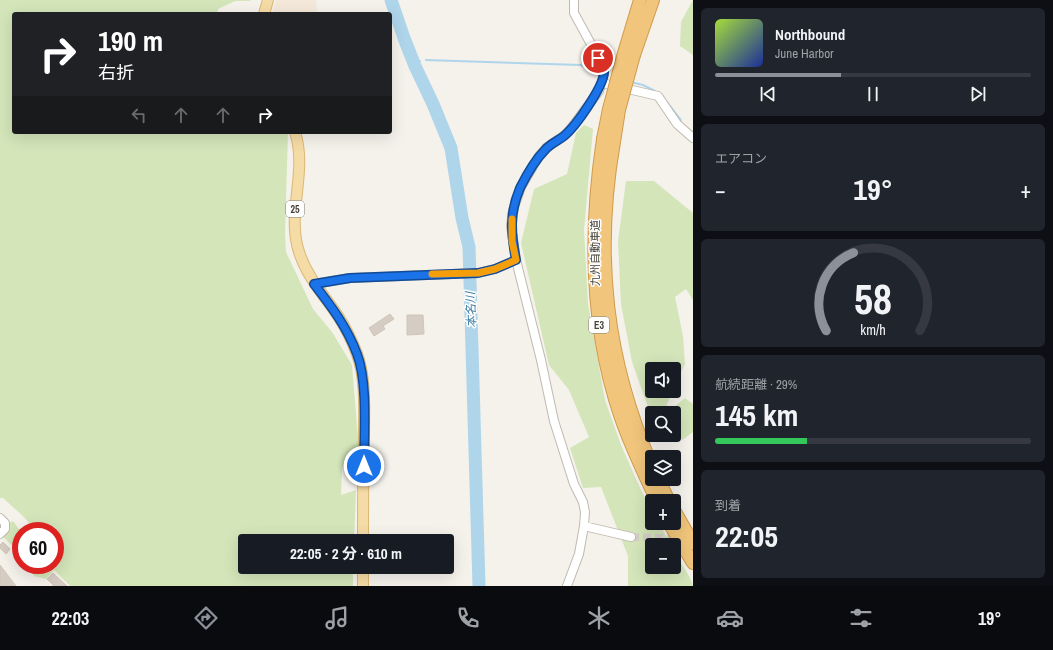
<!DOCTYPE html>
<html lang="ja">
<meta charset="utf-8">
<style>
:root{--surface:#171b24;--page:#20242c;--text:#f1f3f6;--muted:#9ea1a6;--line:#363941;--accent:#8c9099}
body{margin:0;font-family:"Archivo Narrow","Noto Sans JP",sans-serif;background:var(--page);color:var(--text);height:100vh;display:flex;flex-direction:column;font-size:15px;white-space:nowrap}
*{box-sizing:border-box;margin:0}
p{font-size:13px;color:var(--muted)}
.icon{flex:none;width:22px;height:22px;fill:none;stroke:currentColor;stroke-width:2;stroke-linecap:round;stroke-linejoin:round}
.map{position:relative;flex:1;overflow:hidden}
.sheet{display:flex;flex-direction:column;gap:8px;padding:8px;background:#0d0f14;width:360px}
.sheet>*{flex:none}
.banner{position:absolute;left:12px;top:12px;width:380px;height:122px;border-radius:4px;box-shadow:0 4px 16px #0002;background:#202124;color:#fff;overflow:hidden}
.fabs{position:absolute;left:645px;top:362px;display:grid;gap:8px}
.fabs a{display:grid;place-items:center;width:36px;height:36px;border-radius:4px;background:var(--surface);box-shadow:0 4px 16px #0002;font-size:20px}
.speed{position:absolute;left:12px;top:522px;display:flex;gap:8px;font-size:20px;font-weight:700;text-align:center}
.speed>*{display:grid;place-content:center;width:52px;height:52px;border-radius:50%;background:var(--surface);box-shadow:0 4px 16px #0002;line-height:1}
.speed .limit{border:6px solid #d22;background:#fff;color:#111}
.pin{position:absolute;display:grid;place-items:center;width:34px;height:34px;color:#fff;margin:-17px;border:2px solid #fff;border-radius:50%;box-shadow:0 1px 4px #0007}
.me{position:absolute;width:44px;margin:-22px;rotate:0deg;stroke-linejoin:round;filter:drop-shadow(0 0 3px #0008)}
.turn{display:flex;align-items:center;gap:14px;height:84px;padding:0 20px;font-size:18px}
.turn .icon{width:52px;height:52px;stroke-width:2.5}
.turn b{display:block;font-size:28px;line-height:34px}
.lanes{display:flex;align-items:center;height:38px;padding:0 20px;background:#0003;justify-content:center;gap:20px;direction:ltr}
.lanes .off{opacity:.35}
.big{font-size:30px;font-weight:700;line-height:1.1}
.sheet .widget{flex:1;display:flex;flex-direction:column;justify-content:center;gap:6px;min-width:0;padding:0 14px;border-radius:6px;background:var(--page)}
.sheet .dial{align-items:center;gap:0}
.dial svg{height:104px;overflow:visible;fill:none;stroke:var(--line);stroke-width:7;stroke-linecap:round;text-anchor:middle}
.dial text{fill:var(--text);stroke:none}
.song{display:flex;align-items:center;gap:12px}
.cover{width:48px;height:48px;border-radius:6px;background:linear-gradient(135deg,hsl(80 70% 55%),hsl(230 70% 35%))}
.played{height:4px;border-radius:2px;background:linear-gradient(90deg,var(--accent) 40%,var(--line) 40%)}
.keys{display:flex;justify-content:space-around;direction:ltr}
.heat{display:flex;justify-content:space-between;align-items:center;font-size:22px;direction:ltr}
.charge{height:6px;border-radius:3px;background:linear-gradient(90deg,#34c759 29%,var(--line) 0)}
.trip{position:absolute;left:238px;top:534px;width:216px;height:40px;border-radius:4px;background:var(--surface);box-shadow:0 4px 16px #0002;font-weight:700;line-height:40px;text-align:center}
.dock{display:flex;height:64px;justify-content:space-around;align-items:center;background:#090b0e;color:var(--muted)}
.dock .icon{width:28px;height:28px}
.dock .selected{color:var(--accent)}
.dock b{font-size:18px;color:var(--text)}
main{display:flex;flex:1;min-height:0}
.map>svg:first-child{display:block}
.commercial{fill:#f4e8da}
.green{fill:#d3e5b9}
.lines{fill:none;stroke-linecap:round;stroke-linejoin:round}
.stream{stroke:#afd5eb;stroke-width:2}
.river{stroke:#afd5eb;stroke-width:13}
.building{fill:#d5cdc3;stroke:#d0c5b6}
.minor-tunnel{stroke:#d3cfc8;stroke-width:8;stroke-dasharray:8 4;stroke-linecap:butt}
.minor-casing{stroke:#c0b9af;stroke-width:10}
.major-casing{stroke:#dab875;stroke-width:12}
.highway-casing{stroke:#d09a4b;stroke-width:14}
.minor{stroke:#fff;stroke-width:8}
.major{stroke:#f5dba5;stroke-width:10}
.highway{stroke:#f1c57b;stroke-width:12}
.highway-bridge-casing{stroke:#d09a4b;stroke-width:14;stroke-linecap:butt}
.highway-bridge{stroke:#f1c57b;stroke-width:12}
.route-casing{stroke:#114b97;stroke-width:10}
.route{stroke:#1a73e8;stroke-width:7}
.slow{stroke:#f59e0b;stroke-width:7}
.labels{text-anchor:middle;stroke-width:3;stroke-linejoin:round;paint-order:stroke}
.shield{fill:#fff;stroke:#807b75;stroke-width:1}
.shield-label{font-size:10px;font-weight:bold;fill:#49423a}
.street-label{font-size:11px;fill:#49423a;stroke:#fff}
.water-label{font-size:12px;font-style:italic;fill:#3a7ba4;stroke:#fff}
</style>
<main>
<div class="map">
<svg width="693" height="586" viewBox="0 0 693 586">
<rect width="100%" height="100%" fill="#f5f2ec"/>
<path class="commercial" d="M 276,0 L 316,0 L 317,14 L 272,14 Z"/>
<path class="green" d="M 0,0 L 251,0 L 250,1 L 235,1 L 218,9 L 217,14 L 14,14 L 14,132 L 288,132 L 285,233 L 286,252 L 313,309 L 332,332 L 352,365 L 359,450 L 349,452 L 342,469 L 341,495 L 356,490 L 354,541 L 245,541 L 245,567 L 353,567 L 353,586 L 70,586 L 54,570 L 46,579 L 34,576 L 29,565 L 55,565 L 55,531 L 35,531 L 25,518 L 3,498 L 0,498 Z
M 693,0 L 693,55 L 680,46 L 681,22 Z
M 584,125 L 593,129 L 584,230 L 588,304 L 605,400 L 621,445 L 640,488 L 652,511 L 652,523 L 659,523 L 671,545 L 652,545 L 652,567 L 674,567 L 674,551 C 678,559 693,580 693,586 L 628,586 L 628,556 L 601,487 L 583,488 L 570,448 L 589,437 L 569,390 L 549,365 L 521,243 L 534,189 L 567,174 L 576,133 Z
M 626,181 L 654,181 L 693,213 L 693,300 L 686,289 L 675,297 L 683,336 L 685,364 L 674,388 L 674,369 L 652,369 L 652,391 L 673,391 L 663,413 L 652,413 L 652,418 L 632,362 L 621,304 L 618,241 Z
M 685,398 L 693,404 L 693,432 L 682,440 L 674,433 L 674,413 L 673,413 L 674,407 Z
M 13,521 L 21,532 L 21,554 L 1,535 L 9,523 Z"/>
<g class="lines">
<path class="stream" d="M 426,60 L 581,65 L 596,71
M 413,62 L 420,61
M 631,82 L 643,85 L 655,91
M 667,102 L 681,120"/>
<path class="river" d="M 391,0 L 404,38 L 415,66 L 433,104 L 451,148 L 462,218 L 469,247 L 479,586"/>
</g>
<path class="building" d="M 390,314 L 394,319 L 383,326 L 385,329 L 374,336 L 369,328 Z
M 407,315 L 423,315 L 424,334 L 407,335 Z
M 3,542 L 10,549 L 6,554 L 0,548 L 0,545 Z
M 0,565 L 16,586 L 0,586 Z
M 53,573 L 67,586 L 54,586 L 47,579 Z"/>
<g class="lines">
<path class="minor-tunnel" d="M 631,537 L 682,539"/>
<defs>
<path id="minor" d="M 602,83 L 658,96 L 677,124 L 693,138
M 314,284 L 350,278 L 478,273 L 495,269 L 516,260
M 0,518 L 5,523 L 5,529 L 0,534
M 584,526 L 631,537
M 567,586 L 579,554 L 584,526 L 585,512 L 583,502 L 574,484 L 554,421 L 541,360 L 516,260 L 511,226 L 513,210 L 521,187 L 539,156 L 546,148 L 565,135 L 572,127 L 599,91 L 603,78 L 604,68 L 574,13 L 574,0"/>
<path id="major" d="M 264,14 L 268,0
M 295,132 C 308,172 286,213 299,252 C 307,277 324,295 338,316 C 346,328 352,341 357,354 C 366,378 364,410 364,435 C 363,470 363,506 363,541
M 363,586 L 363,567"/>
<path id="highway" d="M 624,53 L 640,0
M 634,55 L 653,0
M 603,139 C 589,232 590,328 621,418 C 631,446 644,474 657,501
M 614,142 C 594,256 606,360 652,466
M 658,479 L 669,501
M 674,510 L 693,543
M 669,523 L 693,563"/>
</defs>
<use href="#minor" class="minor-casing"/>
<use href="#major" class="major-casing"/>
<use href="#highway" class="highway-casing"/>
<use href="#minor" class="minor"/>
<use href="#major" class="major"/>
<use href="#highway" class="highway"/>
<defs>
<path id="highway-bridge" d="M 603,139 L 609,109 L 624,53
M 614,142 L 619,110 L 634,55"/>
</defs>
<use href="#highway-bridge" class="highway-bridge-casing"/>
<use href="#highway-bridge" class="highway-bridge"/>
</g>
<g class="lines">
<defs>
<path id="route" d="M 364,466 C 364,434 368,382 357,354 C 347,327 331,306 314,284 L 350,278 L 478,273 L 495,269 L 516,260 C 511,233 509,214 520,188 C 526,176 536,159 545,150 C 550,144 558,141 564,136 C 576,126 604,86 604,72 C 604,67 601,62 598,58"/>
</defs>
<use href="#route" class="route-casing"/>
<use href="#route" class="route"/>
<path class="slow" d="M 432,274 L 478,273 L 495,269 L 516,260 L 512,241 L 512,219"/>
</g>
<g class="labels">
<g class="shield">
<rect x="286" y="201" width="18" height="16" rx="3"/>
<rect x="589" y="317" width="20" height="16" rx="3"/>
</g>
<g class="shield-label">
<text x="295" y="213">25</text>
<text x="599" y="329">E3</text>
</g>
<g class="street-label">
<text transform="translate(595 253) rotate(-90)" y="4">九州自動車道</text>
</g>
<g class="water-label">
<text transform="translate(471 310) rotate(-92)" y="4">本名川</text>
</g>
</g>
</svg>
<div class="fabs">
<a><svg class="icon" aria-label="sound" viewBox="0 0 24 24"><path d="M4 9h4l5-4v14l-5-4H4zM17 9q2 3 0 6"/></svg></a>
<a><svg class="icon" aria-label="search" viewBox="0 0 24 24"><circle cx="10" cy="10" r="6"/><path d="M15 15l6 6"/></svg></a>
<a><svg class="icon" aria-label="layers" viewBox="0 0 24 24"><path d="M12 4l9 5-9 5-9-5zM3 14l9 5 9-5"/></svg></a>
<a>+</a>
<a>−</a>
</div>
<div class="speed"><div class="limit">60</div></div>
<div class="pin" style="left:598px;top:58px;background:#d93025"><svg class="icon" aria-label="arrive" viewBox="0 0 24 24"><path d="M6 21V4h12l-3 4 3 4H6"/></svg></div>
<svg class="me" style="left:364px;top:466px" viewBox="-20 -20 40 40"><circle r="17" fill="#1a73e8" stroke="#fff" stroke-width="3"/><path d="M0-11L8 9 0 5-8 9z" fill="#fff"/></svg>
<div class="trip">22:05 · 2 分 · 610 m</div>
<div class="banner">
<div class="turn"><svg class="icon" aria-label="right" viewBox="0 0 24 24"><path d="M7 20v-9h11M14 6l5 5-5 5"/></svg><div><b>190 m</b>右折</div></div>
<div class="lanes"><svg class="icon off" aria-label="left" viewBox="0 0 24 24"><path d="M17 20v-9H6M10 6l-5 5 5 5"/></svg><svg class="icon off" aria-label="ahead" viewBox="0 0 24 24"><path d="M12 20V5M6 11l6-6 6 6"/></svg><svg class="icon off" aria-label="ahead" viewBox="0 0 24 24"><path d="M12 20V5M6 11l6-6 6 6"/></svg><svg class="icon" aria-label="right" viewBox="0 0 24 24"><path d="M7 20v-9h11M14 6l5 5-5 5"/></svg></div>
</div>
</div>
<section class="sheet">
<div class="widget">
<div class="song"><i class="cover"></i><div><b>Northbound</b><p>June Harbor</p></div></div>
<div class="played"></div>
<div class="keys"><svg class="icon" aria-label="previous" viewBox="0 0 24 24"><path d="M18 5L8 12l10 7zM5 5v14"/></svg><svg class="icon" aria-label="pause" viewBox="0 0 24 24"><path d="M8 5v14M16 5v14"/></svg><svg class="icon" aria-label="next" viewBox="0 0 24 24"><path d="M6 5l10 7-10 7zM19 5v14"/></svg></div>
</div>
<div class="widget"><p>エアコン</p>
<div class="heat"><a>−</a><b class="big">19°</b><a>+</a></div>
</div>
<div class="widget dial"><svg viewBox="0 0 100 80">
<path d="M14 69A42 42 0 1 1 86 69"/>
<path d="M14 69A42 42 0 0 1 35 9" stroke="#8c9099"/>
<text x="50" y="56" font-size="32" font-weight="700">58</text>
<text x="50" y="72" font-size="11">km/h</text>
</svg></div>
<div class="widget"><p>航続距離 · 29%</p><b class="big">145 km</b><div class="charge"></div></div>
<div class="widget"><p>到着</p><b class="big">22:05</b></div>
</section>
</main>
<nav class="dock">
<b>22:03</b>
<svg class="icon selected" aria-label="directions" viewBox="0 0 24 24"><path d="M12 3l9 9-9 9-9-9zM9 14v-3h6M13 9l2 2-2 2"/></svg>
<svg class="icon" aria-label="music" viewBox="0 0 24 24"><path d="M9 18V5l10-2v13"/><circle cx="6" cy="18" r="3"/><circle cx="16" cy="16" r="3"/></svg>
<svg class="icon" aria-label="phone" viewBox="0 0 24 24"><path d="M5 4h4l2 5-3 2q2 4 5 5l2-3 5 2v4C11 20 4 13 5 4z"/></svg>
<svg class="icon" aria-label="climate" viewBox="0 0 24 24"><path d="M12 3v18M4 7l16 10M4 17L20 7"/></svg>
<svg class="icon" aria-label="car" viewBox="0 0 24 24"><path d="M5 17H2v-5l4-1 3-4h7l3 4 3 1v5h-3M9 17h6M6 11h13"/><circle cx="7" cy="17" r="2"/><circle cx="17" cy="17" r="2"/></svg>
<svg class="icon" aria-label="filters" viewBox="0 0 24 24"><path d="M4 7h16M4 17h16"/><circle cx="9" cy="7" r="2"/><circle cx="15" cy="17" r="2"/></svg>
<b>19°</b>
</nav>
